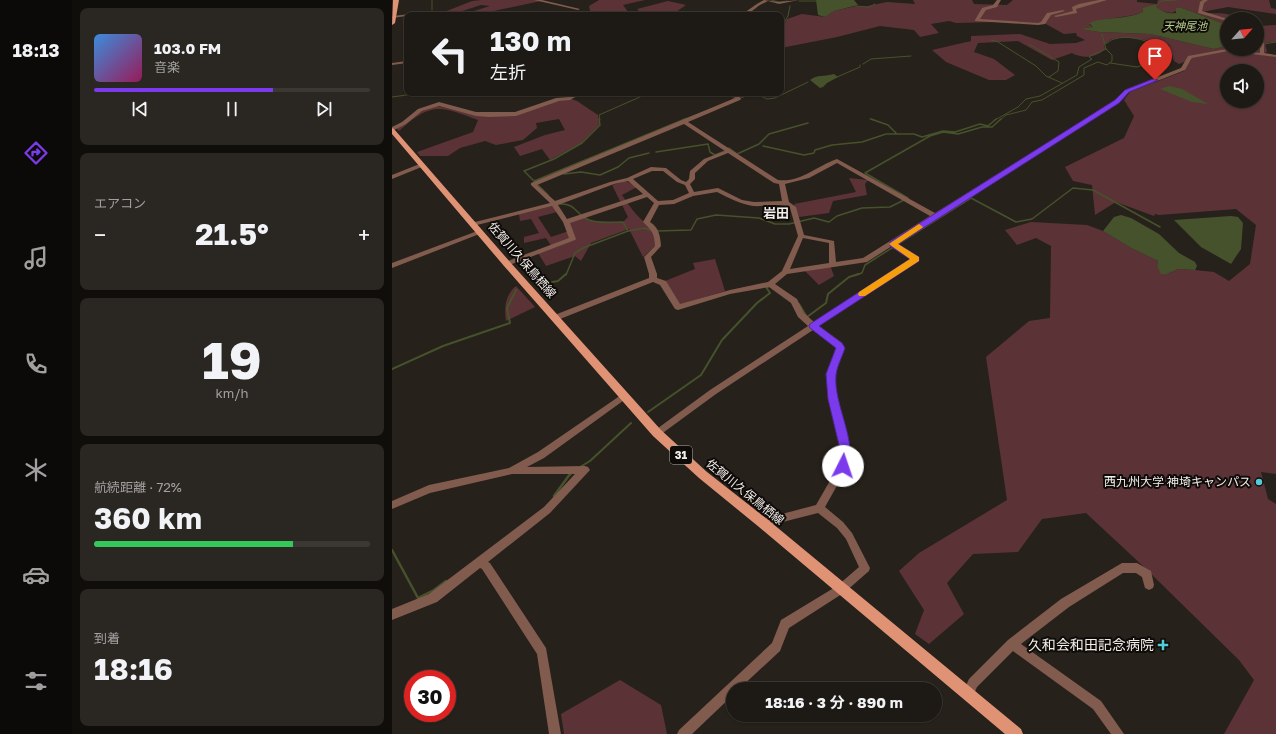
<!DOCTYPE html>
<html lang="ja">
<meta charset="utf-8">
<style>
:root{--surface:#1d1914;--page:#2a2622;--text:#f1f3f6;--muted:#a0a0a0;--line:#3b3834;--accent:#7c3aed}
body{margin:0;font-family:"Golos Text","Noto Sans JP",sans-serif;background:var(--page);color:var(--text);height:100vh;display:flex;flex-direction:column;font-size:15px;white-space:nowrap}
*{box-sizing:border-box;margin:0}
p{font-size:13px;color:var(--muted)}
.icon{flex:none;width:22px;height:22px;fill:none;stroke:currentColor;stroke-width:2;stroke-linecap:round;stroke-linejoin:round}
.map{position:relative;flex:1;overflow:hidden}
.sheet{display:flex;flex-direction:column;gap:8px;padding:8px;background:#100e0b;width:320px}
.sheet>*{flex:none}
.top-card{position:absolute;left:12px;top:12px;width:380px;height:84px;border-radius:8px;box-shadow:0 1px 3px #0004,0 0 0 1px var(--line);background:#1d1914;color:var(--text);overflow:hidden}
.needle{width:26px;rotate:63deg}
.fabs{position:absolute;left:828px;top:12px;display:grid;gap:8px}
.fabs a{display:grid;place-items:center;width:44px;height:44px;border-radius:50%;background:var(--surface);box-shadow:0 1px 3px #0004,0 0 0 1px var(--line);font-size:20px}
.speed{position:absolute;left:12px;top:670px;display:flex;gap:8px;font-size:20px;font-weight:700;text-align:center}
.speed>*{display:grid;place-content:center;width:52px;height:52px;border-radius:50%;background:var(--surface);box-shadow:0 1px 3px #0004,0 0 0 1px var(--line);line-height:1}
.speed .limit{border:6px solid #d22;background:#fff;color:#111}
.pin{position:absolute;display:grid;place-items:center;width:34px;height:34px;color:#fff;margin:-41px -17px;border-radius:50% 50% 50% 0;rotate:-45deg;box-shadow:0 0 4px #0007}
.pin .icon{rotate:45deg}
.me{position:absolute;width:44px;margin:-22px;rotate:4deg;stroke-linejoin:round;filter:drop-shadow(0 0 3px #0008)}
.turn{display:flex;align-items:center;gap:14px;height:84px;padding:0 20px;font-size:18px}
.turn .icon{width:52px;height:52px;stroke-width:2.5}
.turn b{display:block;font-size:28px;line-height:34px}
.big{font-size:30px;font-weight:700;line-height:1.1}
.sheet .widget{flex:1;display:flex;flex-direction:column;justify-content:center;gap:6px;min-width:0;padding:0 14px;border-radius:8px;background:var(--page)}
.sheet .dial{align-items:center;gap:0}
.dial b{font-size:52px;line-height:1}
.song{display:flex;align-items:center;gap:12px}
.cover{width:48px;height:48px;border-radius:6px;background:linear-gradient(135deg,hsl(210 70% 55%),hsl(330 70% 35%))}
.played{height:4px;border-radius:2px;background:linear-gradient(90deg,var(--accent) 65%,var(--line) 65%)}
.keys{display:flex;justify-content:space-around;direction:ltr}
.heat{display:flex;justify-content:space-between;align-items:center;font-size:22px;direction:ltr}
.charge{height:6px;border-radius:3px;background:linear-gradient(90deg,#34c759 72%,var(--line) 0)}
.trip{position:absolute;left:334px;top:682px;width:216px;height:40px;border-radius:20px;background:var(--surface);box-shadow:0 1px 3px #0004,0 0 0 1px var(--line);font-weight:700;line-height:40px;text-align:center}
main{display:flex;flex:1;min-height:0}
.tab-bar{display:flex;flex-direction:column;width:72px;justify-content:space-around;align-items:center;background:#0c0a08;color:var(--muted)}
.tab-bar .icon{width:28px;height:28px}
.tab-bar .active{color:var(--accent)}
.tab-bar b{font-size:18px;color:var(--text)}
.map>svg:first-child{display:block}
.green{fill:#5b3337;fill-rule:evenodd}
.water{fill:#46522b}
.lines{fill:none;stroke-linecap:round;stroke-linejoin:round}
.stream-far3{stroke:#46522b;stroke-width:1}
.stream-far2{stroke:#46522b;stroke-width:1.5}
.stream-far1{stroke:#46522b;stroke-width:2}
.stream{stroke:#46522b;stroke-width:2.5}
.minor{fill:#815b4d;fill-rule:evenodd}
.major{fill:#e09275;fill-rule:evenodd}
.route{fill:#7c3aed;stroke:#51269a}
.slow{fill:#f59e0b}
.poi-dot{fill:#52cbd9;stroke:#0e0b09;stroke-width:1.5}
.labels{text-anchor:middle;stroke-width:4;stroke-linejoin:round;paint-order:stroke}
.far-water-label{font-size:11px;font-style:italic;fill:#b6cc8a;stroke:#0e0b09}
.shield{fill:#0e0b09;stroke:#aeaaa6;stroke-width:1}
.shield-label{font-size:11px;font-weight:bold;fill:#f2eeea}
.street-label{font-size:12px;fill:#f2eeea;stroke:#0e0b09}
.poi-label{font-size:12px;fill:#f2eeea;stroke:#0e0b09;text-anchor:end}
.neighbourhood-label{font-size:13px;font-weight:bold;fill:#f2eeea;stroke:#0e0b09}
.near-poi-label{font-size:14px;fill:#f2eeea;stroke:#0e0b09;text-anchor:end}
</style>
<main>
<nav class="tab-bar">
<b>18:13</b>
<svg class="icon active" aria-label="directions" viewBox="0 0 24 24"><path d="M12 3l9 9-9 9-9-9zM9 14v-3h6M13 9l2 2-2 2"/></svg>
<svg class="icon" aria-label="music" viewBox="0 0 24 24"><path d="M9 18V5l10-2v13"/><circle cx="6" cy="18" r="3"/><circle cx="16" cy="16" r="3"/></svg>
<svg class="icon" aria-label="phone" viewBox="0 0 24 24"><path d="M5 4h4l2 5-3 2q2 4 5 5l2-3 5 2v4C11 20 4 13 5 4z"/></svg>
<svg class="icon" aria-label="climate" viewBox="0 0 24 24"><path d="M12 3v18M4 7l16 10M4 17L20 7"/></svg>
<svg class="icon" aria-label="car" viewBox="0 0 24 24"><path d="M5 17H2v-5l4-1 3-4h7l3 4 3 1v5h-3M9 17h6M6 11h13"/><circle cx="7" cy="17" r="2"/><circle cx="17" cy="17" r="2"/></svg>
<svg class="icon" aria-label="filters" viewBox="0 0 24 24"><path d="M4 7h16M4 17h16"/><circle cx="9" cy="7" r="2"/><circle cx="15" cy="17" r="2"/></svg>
</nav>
<section class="sheet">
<div class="widget">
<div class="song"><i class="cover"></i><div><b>103.0 FM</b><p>音楽</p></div></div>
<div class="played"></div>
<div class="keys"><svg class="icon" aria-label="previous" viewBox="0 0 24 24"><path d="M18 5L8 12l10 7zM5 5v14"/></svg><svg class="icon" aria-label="pause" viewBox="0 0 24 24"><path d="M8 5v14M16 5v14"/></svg><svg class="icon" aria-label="next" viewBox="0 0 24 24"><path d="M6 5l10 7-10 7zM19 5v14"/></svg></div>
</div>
<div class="widget"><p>エアコン</p>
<div class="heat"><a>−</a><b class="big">21.5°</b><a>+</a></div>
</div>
<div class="widget dial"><b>19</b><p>km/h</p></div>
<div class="widget"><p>航続距離 · 72%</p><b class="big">360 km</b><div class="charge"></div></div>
<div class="widget"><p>到着</p><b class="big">18:16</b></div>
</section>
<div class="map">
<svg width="884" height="734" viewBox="0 0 884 734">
<rect width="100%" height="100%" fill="#27211b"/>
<path class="green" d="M 89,0 L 149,0 L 149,1 L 83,15 L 77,15 L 82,11 L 98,6 L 89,5 L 64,13 L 47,14 L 80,1 Z
M 207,0 L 253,0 L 231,5 L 236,12 L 223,15 L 199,15 L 197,6 Z
M 516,0 L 580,0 L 582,4 L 615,5 L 621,0 L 745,0 L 745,2 L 765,4 L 766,0 L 877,0 L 879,8 L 884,9 L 884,14 L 836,7 L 810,12 C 822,15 829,11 841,16 L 840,19 L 835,19 L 835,25 L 790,8 L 780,13 L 768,11 L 764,6 L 750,8 L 751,12 C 734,19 714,16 697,24 L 701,27 L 692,28 L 694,30 L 707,32 L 758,34 L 822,49 L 835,46 L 835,49 L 865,49 L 865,26 L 884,25 L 884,42 L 873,43 L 875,52 L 870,54 L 884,57 L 884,474 L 869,472 L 876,499 L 884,504 L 884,734 L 832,734 L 862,680 L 847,660 L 752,567 L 694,513 L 650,519 L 626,552 L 581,554 L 555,583 L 572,614 L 537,644 L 523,634 L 532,610 L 507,571 L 527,553 L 615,500 L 594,357 L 637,321 L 658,318 L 659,246 L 644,238 L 625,245 L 613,230 L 639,222 L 695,225 L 711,231 L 739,248 L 766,261 L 765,266 L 775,274 L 786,269 L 803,270 L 822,272 L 837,281 L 858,264 L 864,225 L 844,209 L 767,215 L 763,214 L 762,216 L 724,202 L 703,215 L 700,185 L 681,181 L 673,167 L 732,138 L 742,116 L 732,100 L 738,92 L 792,71 L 800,59 L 787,64 L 782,61 L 777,45 C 764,42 732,34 720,39 C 717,40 715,43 712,44 L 713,49 C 704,58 691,59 680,53 L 660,60 L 626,41 L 586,43 L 582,52 L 602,59 L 623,75 L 614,80 L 597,80 L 554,62 L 540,50 L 579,41 L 579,36 L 628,34 L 658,44 L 684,43 L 693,40 L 685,36 L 684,33 L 672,34 L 652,23 L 647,24 L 605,22 L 564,23 L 557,21 L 539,24 L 547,33 L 528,37 L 522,30 L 488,26 L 445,37 L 389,48 L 389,30 L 395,19 L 410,14 L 433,17 L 442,11 L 455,8 L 464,6 L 471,7 L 495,2 L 523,4 L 521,0 ZM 835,71 L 865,71 L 865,101 L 835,101 Z
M 276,1 L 294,5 L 284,12 L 323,12 L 326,15 L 251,15 L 245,9 Z
M 179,99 L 185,101 L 206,115 L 207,125 L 189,143 L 158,160 L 150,149 L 128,156 L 122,147 L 153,135 L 173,130 L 167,119 L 144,123 L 145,128 L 131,140 L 104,145 L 93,141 L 68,148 L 56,156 L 28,156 L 25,152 L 81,132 L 86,120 C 48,106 40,101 7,131 L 4,128 L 30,111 L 45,106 L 84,115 L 125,114 L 155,103 Z
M 457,178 L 476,180 L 473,184 L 475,195 L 441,201 L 437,213 L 407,217 L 402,204 L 464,192 Z
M 234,181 L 245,187 L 230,195 C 239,209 248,220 261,229 L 263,246 L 251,257 L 237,229 L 199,243 L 189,261 L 183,256 L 154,266 L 146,253 L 160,247 L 154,238 L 132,243 L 132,237 L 147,233 L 139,219 L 128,221 L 127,214 L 160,206 L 165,212 L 146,217 L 159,237 L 177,231 L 174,222 L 189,216 L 198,221 L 231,222 L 236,217 L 220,185 Z
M 323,259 L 333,291 L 287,305 L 273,281 L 303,269 L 301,263 Z
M 438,265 L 442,276 L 427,285 L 412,270 Z
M 124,286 L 143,307 L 114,321 C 112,308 113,295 124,286 Z
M 228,680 L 269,705 L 275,734 L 172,734 L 169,714 Z"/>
<path class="water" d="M 424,0 L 462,0 L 466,5 L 442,11 L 433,17 L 426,15 Z
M 766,4 L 764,6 C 768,12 777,14 784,13 L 784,8 L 790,8 L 835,25 L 835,46 L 822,49 L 758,34 L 707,32 L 694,30 L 691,28 L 701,27 L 697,23 C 714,16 734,20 751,12 L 750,8 Z
M 442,74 L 446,77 L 435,83 L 431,87 L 428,88 L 418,80 C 425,74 433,77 442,74 Z
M 777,86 L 790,89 L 816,104 L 800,102 L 768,89 Z
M 729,215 L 739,218 L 767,234 L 787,253 L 803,262 L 805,266 L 803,270 L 786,269 L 775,274 L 769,274 L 765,266 L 766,261 L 739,248 L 711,231 L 722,217 Z
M 839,216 L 846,217 L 851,223 L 849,249 L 839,264 L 809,247 L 782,220 Z"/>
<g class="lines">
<path class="stream-far3" d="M 40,0 L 40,10
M 379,0 L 387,2 L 396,1
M 407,1 L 424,1
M 766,4 L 769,1 L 785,0
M 464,6 L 477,7 L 483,4
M 28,15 L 37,14
M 389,28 L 396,16 L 398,6
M 599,40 L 606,42 L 644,66 L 654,76 L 670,83
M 637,44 L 667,62 L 666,71 L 657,77
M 713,44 C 716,43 718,40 722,39 C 734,35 752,39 763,45 L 760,52 L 762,56 L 769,60
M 865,44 L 868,44
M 872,44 L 884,42
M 718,63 L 745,67 L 756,63 L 769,65 L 770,63
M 471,64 L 479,59 L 519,56
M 445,77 L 468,67 L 468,65
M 164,93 L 169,96 L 174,95
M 338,93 L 342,99
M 179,94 L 182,93
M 0,97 L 29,93
M 478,119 L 482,120
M 208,120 L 207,115 L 257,93
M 290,120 L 354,96 L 367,95 L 375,99 L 383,98 L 416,82
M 603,120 L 626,107 L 634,99 L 648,96 L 685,75 L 687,67 L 700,59 L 697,57 L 698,56 L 714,49
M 608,120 L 614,115 L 634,110 L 640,102 L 650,100 L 692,75 L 692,68 L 706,62 L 715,65 L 720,61 L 720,55 L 714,49 L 710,34"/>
<path class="stream-far2" d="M 479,119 L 496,125 L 504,133
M 371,146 L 412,155 L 422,153 L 423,150 L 440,145 L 470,142 L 494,134 L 522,134 L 530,137 L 551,131 L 563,132 L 588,124 L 596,126 L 604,119
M 337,148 L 345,154 L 367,144 L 377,134 L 416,123
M 264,152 L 316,144 L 318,152 L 323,155 L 333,151
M 172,174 L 189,172 L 208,175 L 226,167 L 237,158 L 257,153
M 142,181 L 293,119
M 156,195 L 132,171 L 162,159 L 190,143 L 208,125 L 207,119
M 168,204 C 184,203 184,215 197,220 C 207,224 220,222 231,222 L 236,231
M 265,231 L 299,230 L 305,219 L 324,215 L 367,218 L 383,224 L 397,224 L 422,218 L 437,222 L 445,216 L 470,208 L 498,207 L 516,198 L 473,173 L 538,136 L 551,132 L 566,134 L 590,127 L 600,127 L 609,119
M 174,275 L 183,253 L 191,248 L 236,231 L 252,228 L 261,231
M 463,275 L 470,273 L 473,265 L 579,198 L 624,222 L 640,219 L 681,188 L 701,190 L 768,227"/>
<path class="stream-far1" d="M 144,285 L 166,281 L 174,274
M 407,304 L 415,317 L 434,303 L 436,294 L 457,277 L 467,274
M 0,369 L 51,346 L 118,323 L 115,308 L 124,290
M 256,412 L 309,375 L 330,340 L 365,303 L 378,293 L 374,287 L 376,287
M 188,467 L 198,461 L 239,423
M 178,475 L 180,472"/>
<path class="stream" d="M 162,496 L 178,474
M 0,550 L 26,598 L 42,590 L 54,581"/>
<path class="minor" d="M 142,0 L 150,0 L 188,9 L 186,10 Z
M 372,0 L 387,2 L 407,0 L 387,4 L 376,1 C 372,3 367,5 364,8 C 358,12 357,15 350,15 C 357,9 363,5 372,0 Z
M 605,0 L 609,0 L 605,7 L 594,10 L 588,19 L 646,23 L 649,22 L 655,13 L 671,10 L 673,11 L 659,15 L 653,24 L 646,25 L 583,21 L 583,20 L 590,8 L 601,5 Z
M 707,0 L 715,0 L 684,9 L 685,13 L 664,17 L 662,16 L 681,11 L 680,7 L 687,4 Z
M 811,0 L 816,0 L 812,3 L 810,11 L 836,19 L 835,19 L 835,21 L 806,13 L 808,2 Z
M 42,11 L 44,11 L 44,13 L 15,15 L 15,16 L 0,18 L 1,16 Z
M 865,38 L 872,43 L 872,53 L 884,55 L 884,57 L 836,51 L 800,58 L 793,70 L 737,92 L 727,103 L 505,243 L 526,257 L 527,259 L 526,261 L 427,326 L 450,343 L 452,348 L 443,375 L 445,399 L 458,453 L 456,466 L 433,507 L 451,522 L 460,533 L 478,568 L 477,571 L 453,592 L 397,628 L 388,651 L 347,689 L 341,689 L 341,695 L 300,734 L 285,734 L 287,730 L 380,643 L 389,620 L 445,586 L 467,567 L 454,539 L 445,528 L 426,513 L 371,527 L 368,526 L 366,523 L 368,520 L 371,519 L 424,505 L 447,465 L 450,453 L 437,399 L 435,375 L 444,347 L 421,330 L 324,394 L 268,435 L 265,437 L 262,435 L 261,433 L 262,431 L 318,390 L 416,326 L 406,317 L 399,303 L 377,287 L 338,294 L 286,310 L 283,309 L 268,285 L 261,282 L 163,321 L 159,318 L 160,316 L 257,278 L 257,274 L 252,257 L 263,246 C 262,232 260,231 251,222 L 262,203 L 255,197 L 178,223 L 184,239 L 183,240 L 115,266 L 113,266 L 112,264 L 113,262 L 177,238 L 171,222 L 160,206 L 81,226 L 79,225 L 79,223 L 158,203 L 139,185 L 139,183 L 343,98 L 339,93 L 345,93 L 349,99 L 348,100 L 296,122 L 386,180 C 408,183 425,166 445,159 L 543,213 L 723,101 L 733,90 L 789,68 L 796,56 L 835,49 L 868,53 L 868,43 L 865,41 ZM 292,124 L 333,151 L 312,159 L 298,171 L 297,179 L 294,182 L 289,180 L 274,168 L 259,167 L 235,178 L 218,182 L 163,201 L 145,185 ZM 336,153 L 382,183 L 387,184 L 390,201 L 362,202 L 350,200 L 326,188 L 302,192 L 298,184 L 303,179 L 303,173 L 316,161 ZM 445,163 L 538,216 L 471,258 L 444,262 L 442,241 L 412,235 L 404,207 L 397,202 L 393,184 L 417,178 ZM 260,171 L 271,171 L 285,182 L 293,185 L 297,193 L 281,200 L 266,201 L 241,179 ZM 236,181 L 251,194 L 175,219 L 166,205 L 222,184 ZM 325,192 C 337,198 348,204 361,206 C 373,207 387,202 398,208 L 406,236 L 390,271 L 376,282 L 338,290 L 288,304 L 274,281 L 265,278 L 265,274 L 259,257 L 269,246 C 268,235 267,228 258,222 L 267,205 L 282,204 L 301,196 ZM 411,238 L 437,243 L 437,263 L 398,269 ZM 500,246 L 519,259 L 422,322 L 412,313 L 405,299 L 383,284 L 395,274 L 475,262 Z
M 15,61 L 15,63 L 0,65 L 0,63 Z
M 184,93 L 205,93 L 202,95 L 187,95 L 178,100 L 167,101 L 124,116 L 97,117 L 84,116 L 47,106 L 30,111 L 14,124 L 0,131 L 0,127 L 10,122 L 26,109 L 47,102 L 84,112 L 123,112 L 164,98 L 177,97 Z
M 30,163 L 32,164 L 32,166 L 0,179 L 0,175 Z
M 88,230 L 90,231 L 90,233 L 0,268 L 0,263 Z
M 232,393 L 235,394 L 236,396 L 235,398 L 152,458 L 135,467 L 193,466 L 196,467 L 198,470 L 158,513 L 96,562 L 98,563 L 154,648 L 169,734 L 157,734 L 145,654 L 90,569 L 88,568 L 45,602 L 0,620 L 0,609 L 37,594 L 152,507 L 183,474 L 120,474 L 38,493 L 0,509 L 0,501 L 37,485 L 117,468 L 146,452 Z
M 730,563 L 745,563 L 759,571 L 762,585 L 761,588 L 757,590 L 753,588 L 750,577 L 744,573 L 731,573 L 677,607 L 629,644 L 709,701 L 732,734 L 719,734 L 701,709 L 621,651 L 585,687 L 580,698 L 576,700 L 572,698 L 570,694 L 577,679 L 616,640 L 669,599 Z"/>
<path class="major" d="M 1,0 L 7,0 L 3,23 L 0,25 Z
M 0,128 L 2,129 L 118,262 L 269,430 L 315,472 L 375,519 L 629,729 L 631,734 L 613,734 L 367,527 L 307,478 L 261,436 L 112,266 L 0,134 Z"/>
</g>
<path class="route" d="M 761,79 L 766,80 L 737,92 L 727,103 L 506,244 L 527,257 L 527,261 L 427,326 L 450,343 L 453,348 C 450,357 445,366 444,375 C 441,404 467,444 455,469 L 451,470 L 448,469 L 446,466 L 449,453 L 436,399 L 434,374 L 444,348 L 418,328 L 417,326 L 418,324 L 518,259 L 498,246 L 498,242 L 723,100 L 733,90 Z"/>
<path class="slow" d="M 527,224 L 531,227 L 530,228 L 506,244 L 527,257 L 527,261 L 473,296 L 467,296 L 466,294 L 467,292 L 518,259 L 497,244 Z"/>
<g class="poi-dot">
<circle cx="867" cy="482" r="4"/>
<path d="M769 639h4v4h4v4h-4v4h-4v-4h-4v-4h4z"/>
</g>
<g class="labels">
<g class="far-water-label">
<text x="793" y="30">天神尾池</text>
</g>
<rect class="shield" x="278" y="446" width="22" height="18" rx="3"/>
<g class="shield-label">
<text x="289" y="459">31</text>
</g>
<g class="street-label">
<text transform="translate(130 260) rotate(49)" y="4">佐賀川久保鳥栖線</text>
<text transform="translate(353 492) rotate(39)" y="4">佐賀川久保鳥栖線</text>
</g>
<g class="poi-label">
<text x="859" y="486">西九州大学 神埼キャンパス</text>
</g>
<g class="neighbourhood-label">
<text x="384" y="218">岩田</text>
</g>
<g class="near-poi-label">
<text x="762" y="650">久和会和田記念病院</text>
</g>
</g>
</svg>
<div class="fabs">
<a><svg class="needle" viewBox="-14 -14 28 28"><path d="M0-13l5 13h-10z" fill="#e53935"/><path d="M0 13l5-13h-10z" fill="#a0a0a0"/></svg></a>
<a><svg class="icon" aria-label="sound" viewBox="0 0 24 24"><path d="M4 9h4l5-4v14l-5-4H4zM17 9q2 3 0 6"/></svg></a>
</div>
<div class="speed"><div class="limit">30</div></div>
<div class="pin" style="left:763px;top:80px;background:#d93025"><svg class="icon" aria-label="arrive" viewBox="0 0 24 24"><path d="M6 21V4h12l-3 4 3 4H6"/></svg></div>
<svg class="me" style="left:451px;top:466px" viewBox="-20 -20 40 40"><circle r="19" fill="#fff"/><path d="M0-13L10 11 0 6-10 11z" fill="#7c3aed"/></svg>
<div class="trip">18:16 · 3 分 · 890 m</div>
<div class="top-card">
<div class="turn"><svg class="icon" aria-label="left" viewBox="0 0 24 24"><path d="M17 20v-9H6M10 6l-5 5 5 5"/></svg><div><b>130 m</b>左折</div></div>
</div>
</div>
</main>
